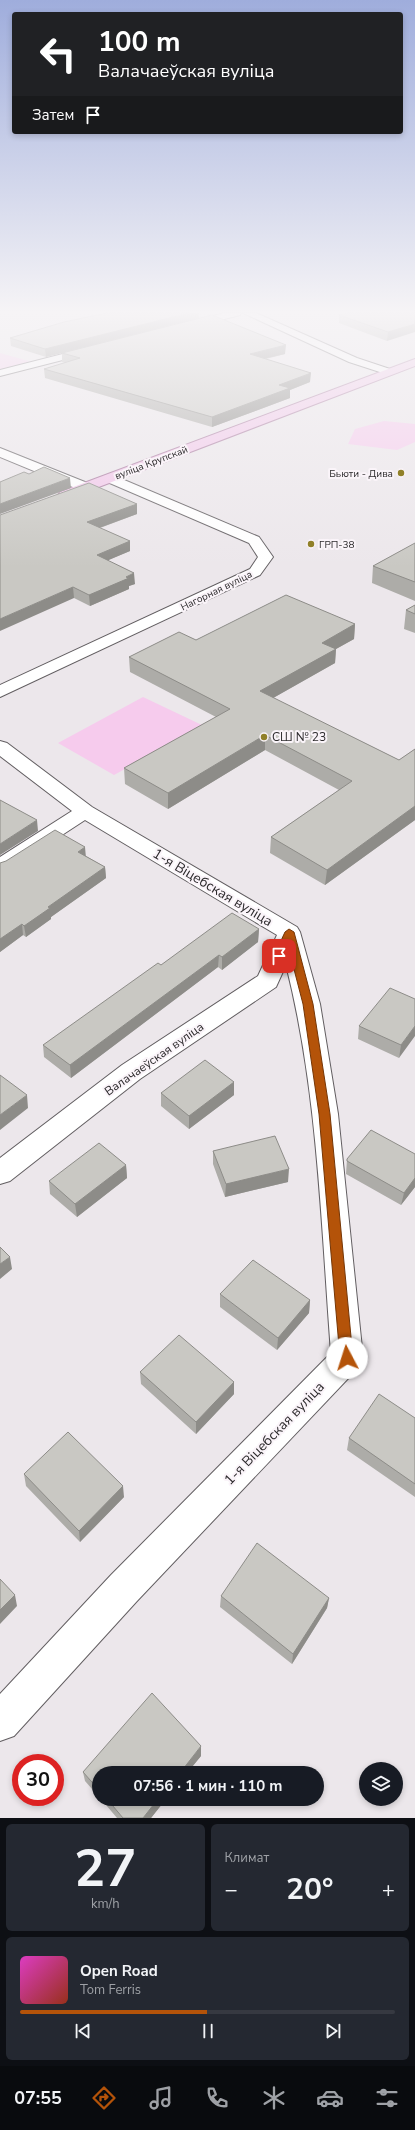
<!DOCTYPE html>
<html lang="ru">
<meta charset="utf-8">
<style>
:root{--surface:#171b24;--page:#242831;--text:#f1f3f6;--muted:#9ea1a6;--line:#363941;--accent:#b45309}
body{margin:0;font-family:"Nunito Sans",sans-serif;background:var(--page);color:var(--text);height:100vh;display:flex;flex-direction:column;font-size:15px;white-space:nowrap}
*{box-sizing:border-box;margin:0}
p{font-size:13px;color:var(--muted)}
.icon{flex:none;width:22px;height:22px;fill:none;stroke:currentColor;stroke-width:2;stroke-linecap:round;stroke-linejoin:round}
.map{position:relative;height:1818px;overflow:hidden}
.sheet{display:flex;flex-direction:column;gap:6px;padding:6px;background:#0d0f14;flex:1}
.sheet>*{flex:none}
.banner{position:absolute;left:12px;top:12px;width:391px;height:122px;border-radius:4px;box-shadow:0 2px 6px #0003;background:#202124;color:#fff;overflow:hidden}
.buttons{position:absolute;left:359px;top:1762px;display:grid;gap:8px}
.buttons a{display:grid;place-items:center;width:44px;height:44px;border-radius:50%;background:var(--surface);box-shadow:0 2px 6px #0003;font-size:20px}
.speed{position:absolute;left:12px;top:1754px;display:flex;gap:8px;font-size:20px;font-weight:700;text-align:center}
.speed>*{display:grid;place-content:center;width:52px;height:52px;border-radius:50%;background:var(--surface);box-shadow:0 2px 6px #0003;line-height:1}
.speed .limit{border:6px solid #d22;background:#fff;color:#111}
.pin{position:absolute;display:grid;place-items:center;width:34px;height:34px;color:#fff;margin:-17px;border-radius:8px;box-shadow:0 2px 6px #0006}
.me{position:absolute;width:44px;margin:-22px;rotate:355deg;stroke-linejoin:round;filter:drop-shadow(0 0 3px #0008)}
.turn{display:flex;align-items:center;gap:14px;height:84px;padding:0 20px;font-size:18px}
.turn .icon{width:52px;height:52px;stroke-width:2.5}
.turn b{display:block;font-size:28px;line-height:34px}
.then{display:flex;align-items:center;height:38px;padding:0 20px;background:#0003;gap:8px;font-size:15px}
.big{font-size:30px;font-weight:700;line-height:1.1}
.sheet .tile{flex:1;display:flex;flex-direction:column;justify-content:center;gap:6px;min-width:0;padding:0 14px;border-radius:6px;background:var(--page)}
.sheet .dial{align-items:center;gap:0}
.dial b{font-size:52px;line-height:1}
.song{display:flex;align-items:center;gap:12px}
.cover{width:48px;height:48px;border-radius:6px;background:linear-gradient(135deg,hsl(310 70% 55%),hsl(10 70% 35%))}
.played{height:4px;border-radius:2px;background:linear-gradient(90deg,var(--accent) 50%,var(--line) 50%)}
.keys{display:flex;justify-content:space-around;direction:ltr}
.heat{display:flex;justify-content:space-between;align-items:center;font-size:22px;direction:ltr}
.sheet .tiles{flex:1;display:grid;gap:6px;grid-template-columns:1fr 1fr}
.tile:last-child{grid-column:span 2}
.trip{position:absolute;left:92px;top:1766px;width:232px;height:40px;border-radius:20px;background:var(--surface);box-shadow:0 2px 6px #0003;font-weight:700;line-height:40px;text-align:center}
.tabs{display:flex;height:64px;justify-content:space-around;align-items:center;background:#090b0e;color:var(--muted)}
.tabs .icon{width:28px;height:28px}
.tabs .current{color:var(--accent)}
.tabs b{font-size:18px;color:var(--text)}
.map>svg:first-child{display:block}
.green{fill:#f6cbed}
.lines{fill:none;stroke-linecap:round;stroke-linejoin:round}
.minor-casing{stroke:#625e61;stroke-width:2}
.tertiary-casing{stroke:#625e61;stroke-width:2}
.primary-casing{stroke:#a8789e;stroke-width:2}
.minor{fill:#fff;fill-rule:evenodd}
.tertiary{fill:#fff;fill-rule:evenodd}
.primary{fill:#f2c7ea;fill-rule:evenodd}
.wall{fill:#adaca8}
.shaded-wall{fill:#8d8c88}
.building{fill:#c9c8c3;stroke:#8d8c88}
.route{fill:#b45309;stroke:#753606}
.poi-dot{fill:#908028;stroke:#faf4f9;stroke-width:1.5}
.labels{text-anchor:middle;stroke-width:4;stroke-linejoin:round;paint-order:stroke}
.far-street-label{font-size:10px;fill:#2c2a2c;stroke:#faf4f9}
.far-poi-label{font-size:10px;fill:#2c2a2c;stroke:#faf4f9;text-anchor:end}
.poi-label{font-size:12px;fill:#2c2a2c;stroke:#faf4f9;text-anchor:start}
.street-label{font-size:12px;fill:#2c2a2c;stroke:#faf4f9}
.near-street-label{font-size:14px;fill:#2c2a2c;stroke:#faf4f9}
</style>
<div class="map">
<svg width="415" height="1818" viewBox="0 0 415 1818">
<rect width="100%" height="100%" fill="#ece7eb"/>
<path class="green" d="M 0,353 L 32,362 L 0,370 Z
M 384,421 L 415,424 L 415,442 L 397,450 L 348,444 L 355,429 Z
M 143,697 L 204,726 L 114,775 L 58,743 Z"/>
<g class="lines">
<defs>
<path id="minor" d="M 225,313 L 241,313 L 240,315 L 189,328 L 184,325 L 185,323 Z
M 90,347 L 95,350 L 94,352 L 0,376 L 0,370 Z
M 0,448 L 90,484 L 92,487 L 85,491 L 80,490 L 0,457 Z
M 110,474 L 259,537 L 273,557 L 260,575 L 0,697 L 0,685 L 250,569 L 258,557 L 249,543 L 105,481 L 103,478 Z
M 0,741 L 7,743 L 92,807 L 297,927 L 300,932 L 320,1004 L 338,1114 L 363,1358 L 358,1368 L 137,1601 L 14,1736 L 0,1741 L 0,1694 L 111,1575 L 331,1353 C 321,1224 318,1091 286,965 L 276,987 L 140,1079 L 10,1181 L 0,1184 L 0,1158 L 122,1065 L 258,976 L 277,935 L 85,820 L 7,871 L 0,873 L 0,857 L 72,811 L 0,756 Z"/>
<path id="tertiary" d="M 243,313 L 256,313 L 357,358 L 393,370 L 395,372 L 389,375 L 349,362 Z"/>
<path id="primary" d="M 415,359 L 415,366 L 70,498 L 60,498 L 58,495 L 60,492 Z"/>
</defs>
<use href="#minor" class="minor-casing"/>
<use href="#tertiary" class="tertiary-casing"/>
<use href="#primary" class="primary-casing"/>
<use href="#minor" class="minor"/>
<use href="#tertiary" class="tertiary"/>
<use href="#primary" class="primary"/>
</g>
<path class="wall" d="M 189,313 L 199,313 L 199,318 L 46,357 L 11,346 L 10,338 Z
M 415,313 L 387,341 L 339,323 L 339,315 Z
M 62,353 L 285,354 L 266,359 L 310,382 L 290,390 L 290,398 L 212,427 L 45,378 L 44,369 L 66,363 L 62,362 Z
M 137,504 L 137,514 L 100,528 L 130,541 L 130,551 L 108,560 L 135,584 L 129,586 L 129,589 L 90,606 L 74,598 L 0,515 Z
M 415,543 L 415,601 L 372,583 L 373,566 Z
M 415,605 L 415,633 L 404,629 L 406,610 Z
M 355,624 L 354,639 L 336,649 L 335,663 L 273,698 L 399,760 L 415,749 L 415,820 L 325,885 L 270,853 L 271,837 L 339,790 L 265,750 L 168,809 L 125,784 L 124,768 L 216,717 L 130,672 L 129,657 L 196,640 Z
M 86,856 L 105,867 L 106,878 L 51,917 L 51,919 L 26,937 L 23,935 L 0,952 L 0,863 Z
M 259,929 L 258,942 L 222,970 L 218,967 L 71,1078 L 44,1057 L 43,1045 L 161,965 Z
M 415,999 L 399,1058 L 358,1039 L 359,1026 Z
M 234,1082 L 234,1095 L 189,1129 L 161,1106 L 161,1093 Z
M 213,1151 L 288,1182 L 225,1197 L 213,1164 Z
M 415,1154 L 415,1187 L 401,1205 L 346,1174 L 347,1159 Z
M 126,1165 L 127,1178 L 77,1217 L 50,1194 L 49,1181 Z
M 220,1294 L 310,1300 L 309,1313 L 277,1350 L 220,1307 Z
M 140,1372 L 234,1394 L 196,1434 L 141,1384 Z
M 415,1418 L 415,1497 L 347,1450 L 349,1438 Z
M 24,1474 L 124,1497 L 80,1542 L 26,1486 Z
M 221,1596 L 329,1598 L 327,1608 L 292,1664 L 220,1607 Z
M 201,1756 L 187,1773 L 99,1773 L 99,1797 L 85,1781 L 83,1772 Z
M 101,1799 L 166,1799 L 151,1818 L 117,1818 Z"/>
<path class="shaded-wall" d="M 189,313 L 199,313 L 199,318 L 46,357 L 45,349 Z
M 415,324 L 415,332 L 387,341 L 388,332 Z
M 286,345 L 285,354 L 250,362 L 250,354 Z
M 311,373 L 310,382 L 290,390 L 290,398 L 212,427 L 212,417 L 279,385 Z
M 70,478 L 71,488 L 0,514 L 0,504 Z
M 137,504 L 137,514 L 88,532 L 87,522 Z
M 130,541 L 130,551 L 97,565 L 97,555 Z
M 134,573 L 135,584 L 129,586 L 129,589 L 90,606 L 89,595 L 126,577 Z
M 73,587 L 74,598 L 0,631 L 0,619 Z
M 355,624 L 354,639 L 336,649 L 335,663 L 259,706 L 260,691 L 322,643 Z
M 265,735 L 265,750 L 168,809 L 168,793 Z
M 415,806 L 415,820 L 325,885 L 327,870 Z
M 37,820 L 38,831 L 0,855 L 0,844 Z
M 85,847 L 86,858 L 78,852 Z
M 105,867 L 106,878 L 51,917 L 51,919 L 26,937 L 24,926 L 48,907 Z
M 22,924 L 23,935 L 0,952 L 0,939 Z
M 259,929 L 258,942 L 222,970 L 222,957 Z
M 219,955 L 218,967 L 71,1078 L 70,1065 Z
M 415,1026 L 415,1036 L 399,1058 L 401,1045 Z
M 234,1082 L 234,1095 L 189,1129 L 189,1116 Z
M 27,1095 L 28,1108 L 0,1130 L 0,1115 Z
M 126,1165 L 127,1178 L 77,1217 L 75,1204 Z
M 289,1169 L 288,1182 L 225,1197 L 226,1184 Z
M 415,1178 L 415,1187 L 401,1205 L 404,1193 Z
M 10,1257 L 12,1269 L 0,1279 L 0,1264 Z
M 310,1300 L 309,1313 L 277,1350 L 278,1338 Z
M 234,1382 L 234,1394 L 196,1434 L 196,1422 Z
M 123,1486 L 124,1497 L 80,1542 L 79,1531 Z
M 15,1595 L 17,1606 L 0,1624 L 0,1610 Z
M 329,1598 L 327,1608 L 292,1664 L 293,1654 Z
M 201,1746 L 201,1756 L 187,1773 L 180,1773 Z
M 158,1799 L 166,1799 L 151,1818 L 143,1818 Z"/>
<path class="building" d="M 107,313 L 189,313 L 45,349 L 10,338 L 64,322 Z
M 348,313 L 415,313 L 415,324 L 388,332 L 339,315 Z
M 212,315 L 286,345 L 250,354 L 311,373 L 279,385 L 290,388 L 212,417 L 44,369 L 80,358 L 62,353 Z
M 44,467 L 70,478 L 0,504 L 0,482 L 24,472 L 29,474 Z
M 89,483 L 137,504 L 87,522 L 130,541 L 97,555 L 134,573 L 126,577 L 129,578 L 89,595 L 73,587 L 0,619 L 0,515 Z
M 415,543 L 415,582 L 373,566 Z
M 286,595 L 355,624 L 322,643 L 336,649 L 260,691 L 399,760 L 415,749 L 415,806 L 327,870 L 271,837 L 352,781 L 265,735 L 168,793 L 124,768 L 230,709 L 129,657 L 179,632 L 196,640 Z
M 415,605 L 415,614 L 406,610 Z
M 0,800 L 37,820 L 0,844 Z
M 55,830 L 85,847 L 78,852 L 105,867 L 48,907 L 50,908 L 24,926 L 22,924 L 0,939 L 0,863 L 6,861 Z
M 232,913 L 259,929 L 222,957 L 219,955 L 70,1065 L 43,1045 L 158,963 L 161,965 Z
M 390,988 L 415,999 L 415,1026 L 401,1045 L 359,1026 Z
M 205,1060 L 234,1082 L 189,1116 L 161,1093 Z
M 0,1075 L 27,1095 L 0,1115 Z
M 371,1130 L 415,1154 L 415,1178 L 404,1193 L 347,1161 L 347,1159 Z
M 275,1136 L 289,1169 L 226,1184 L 213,1151 Z
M 99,1143 L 126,1165 L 75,1204 L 49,1181 Z
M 0,1247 L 10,1257 L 0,1264 Z
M 253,1260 L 310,1300 L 278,1338 L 220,1294 Z
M 179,1335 L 234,1382 L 196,1422 L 140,1372 Z
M 379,1394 L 415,1418 L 415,1484 L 349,1438 Z
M 68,1432 L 123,1486 L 79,1531 L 24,1474 Z
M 257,1543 L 329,1598 L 293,1654 L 221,1596 Z
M 0,1579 L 15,1595 L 0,1610 Z
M 152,1693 L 201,1746 L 180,1773 L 99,1773 L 99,1790 L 83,1772 Z
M 107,1799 L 158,1799 L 143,1818 L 123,1818 Z"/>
<linearGradient id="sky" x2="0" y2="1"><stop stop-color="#9faddc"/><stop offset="0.55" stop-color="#f6f4f6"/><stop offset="1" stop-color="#f6f4f6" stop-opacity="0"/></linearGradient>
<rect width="415" height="567" fill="url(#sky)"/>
<path class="route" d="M 289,929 L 294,932 L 313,1004 L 330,1114 L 353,1358 L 351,1362 L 347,1364 L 342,1362 L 340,1358 L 319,1114 L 303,1004 L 288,946 L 282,959 L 279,960 L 274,956 L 285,932 Z"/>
<g class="poi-dot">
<circle cx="401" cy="473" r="4"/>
<circle cx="311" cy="544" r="4"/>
<circle cx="264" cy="737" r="4"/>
</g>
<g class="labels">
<g class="far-street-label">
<text transform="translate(151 462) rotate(-21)" y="4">вуліца Крупскай</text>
<text transform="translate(216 590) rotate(-26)" y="4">Нагорная вуліца</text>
</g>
<g class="far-poi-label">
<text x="393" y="477">Бьюти - Дива</text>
<text x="319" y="548" text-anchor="start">ГРП-38</text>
</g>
<g class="poi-label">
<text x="272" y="741">СШ № 23</text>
</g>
<g class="street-label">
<text transform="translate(154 1059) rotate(-35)" y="4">Валачаеўская вуліца</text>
</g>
<g class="near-street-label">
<text transform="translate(213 887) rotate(31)" y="5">1-я Віцебская вуліца</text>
<text transform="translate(274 1433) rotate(-46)" y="5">1-я Віцебская вуліца</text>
</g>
</g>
</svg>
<div class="buttons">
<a><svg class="icon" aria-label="layers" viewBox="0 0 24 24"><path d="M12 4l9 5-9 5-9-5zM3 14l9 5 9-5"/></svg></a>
</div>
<div class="speed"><div class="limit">30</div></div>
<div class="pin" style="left:279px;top:956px;background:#d93025"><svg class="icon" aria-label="arrive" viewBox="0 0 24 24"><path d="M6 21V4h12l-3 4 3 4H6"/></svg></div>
<svg class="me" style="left:347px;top:1358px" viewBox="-20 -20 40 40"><circle r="19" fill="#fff"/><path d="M0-13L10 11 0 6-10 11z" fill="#b45309"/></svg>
<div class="trip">07:56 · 1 мин · 110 m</div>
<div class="banner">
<div class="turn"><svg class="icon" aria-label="left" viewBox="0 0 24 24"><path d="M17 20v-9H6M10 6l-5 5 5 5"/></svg><div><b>100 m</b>Валачаеўская вуліца</div></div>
<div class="then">Затем<svg class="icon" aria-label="arrive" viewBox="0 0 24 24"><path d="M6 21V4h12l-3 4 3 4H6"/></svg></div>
</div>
</div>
<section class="sheet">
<div class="tiles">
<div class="tile dial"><b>27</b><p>km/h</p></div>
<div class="tile"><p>Климат</p>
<div class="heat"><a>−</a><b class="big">20°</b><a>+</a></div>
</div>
<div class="tile">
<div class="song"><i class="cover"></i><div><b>Open Road</b><p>Tom Ferris</p></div></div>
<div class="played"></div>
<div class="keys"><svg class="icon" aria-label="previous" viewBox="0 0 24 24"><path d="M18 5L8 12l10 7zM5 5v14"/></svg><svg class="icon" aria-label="pause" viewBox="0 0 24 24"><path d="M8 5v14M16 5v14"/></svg><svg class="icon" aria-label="next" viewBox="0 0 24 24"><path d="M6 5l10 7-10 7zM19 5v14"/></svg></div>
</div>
</div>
</section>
<nav class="tabs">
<b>07:55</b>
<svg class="icon current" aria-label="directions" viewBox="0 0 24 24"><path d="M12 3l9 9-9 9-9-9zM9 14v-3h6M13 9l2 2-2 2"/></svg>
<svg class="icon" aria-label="music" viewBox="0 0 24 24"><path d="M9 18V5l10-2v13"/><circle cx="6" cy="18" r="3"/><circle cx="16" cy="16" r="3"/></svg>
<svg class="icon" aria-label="phone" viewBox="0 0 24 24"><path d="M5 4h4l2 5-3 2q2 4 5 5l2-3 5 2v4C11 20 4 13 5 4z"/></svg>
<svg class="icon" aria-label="climate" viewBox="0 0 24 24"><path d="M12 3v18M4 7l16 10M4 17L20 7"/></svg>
<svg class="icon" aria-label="car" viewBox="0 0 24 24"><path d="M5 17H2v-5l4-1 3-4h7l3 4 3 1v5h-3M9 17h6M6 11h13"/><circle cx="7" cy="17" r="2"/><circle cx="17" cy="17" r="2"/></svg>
<svg class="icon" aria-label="filters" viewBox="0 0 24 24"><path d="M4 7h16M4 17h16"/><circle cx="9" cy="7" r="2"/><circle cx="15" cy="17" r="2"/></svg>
</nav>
